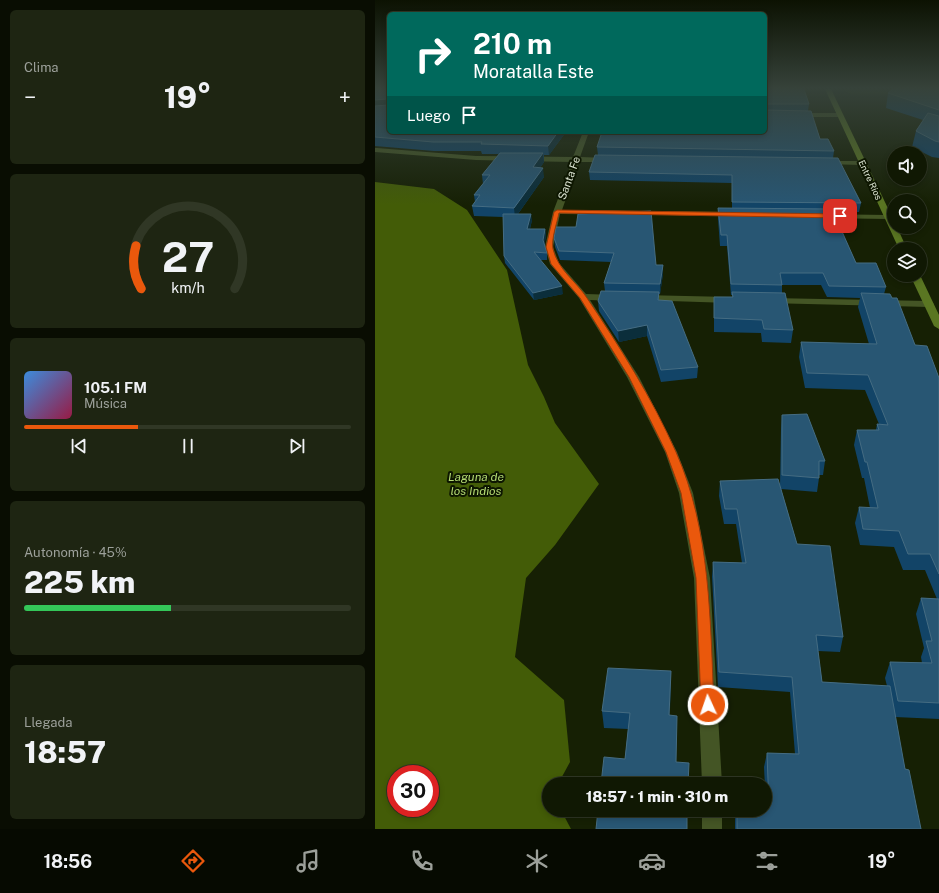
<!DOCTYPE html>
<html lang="es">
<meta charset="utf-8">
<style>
:root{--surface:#101803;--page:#1e2512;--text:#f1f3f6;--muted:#9ca09a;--line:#303725;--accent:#ea580c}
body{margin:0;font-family:"Public Sans",sans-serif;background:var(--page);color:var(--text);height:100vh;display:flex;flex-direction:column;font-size:15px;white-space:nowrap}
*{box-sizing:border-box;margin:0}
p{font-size:13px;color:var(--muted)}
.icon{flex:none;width:22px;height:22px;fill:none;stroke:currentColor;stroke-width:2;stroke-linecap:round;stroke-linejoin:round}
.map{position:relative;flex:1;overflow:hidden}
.drawer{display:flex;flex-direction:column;gap:10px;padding:10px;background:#090d02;width:375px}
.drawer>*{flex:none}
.banner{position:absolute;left:12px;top:12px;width:380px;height:122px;border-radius:6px;box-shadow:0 2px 6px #0003,0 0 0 1px var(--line);background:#00695c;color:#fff;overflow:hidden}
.controls{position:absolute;left:512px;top:146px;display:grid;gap:8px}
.controls a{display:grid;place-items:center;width:40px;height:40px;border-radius:50%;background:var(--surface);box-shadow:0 2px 6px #0003,0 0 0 1px var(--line);font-size:20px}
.speed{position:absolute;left:12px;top:765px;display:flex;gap:8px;font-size:20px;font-weight:700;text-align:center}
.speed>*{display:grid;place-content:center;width:52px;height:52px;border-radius:50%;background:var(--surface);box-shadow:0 2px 6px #0003,0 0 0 1px var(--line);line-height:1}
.speed .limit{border:6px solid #d22;background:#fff;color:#111}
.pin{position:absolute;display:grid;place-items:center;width:34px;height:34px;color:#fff;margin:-17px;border-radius:8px;box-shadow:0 2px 6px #0006}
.me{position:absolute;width:44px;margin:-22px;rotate:357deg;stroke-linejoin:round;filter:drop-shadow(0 0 3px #0008)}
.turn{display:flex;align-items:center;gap:14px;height:84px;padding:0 20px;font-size:18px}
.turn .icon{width:52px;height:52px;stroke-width:2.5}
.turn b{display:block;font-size:28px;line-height:34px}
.then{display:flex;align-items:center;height:38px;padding:0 20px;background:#0003;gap:8px;font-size:15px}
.big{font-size:30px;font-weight:800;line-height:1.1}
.drawer .widget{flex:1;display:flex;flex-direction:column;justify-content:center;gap:6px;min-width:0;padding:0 14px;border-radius:6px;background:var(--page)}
.drawer .dial{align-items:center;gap:0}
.dial svg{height:104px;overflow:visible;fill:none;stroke:var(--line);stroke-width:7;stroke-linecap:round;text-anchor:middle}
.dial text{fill:var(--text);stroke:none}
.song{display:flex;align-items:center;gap:12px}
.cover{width:48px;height:48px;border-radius:6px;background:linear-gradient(135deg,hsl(210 70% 55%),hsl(340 70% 35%))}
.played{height:4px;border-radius:2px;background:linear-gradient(90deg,var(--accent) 35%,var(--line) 35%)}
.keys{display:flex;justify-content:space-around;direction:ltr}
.heat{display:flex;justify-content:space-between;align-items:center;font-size:22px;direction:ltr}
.charge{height:6px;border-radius:3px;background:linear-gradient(90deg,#34c759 45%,var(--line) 0)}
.trip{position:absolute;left:167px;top:777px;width:230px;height:40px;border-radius:20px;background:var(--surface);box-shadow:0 2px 6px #0003,0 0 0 1px var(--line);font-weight:800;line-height:40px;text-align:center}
.menu{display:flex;height:64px;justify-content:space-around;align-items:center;background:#060a01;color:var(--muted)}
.menu .icon{width:28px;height:28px}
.menu .current{color:var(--accent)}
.menu b{font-size:18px;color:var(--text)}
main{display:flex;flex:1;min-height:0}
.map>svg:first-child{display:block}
.green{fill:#213000}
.water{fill:#435c07;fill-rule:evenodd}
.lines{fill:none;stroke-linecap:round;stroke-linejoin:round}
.street{fill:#445525;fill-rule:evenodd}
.secondary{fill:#5a7622;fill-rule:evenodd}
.wall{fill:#124467}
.shaded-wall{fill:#0b2e3b}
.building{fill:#285673;stroke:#456c82}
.route{fill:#ea580c;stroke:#983908}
.labels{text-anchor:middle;stroke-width:4;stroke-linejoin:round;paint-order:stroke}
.far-street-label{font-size:9px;fill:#dee6d4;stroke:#0d1600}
.street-label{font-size:11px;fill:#dee6d4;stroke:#0d1600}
.water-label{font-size:12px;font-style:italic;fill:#b3d972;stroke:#0d1600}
</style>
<main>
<section class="drawer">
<div class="widget"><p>Clima</p>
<div class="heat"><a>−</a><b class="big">19°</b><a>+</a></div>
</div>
<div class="widget dial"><svg viewBox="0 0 100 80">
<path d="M14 69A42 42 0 1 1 86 69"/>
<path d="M14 69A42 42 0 0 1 10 36" stroke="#ea580c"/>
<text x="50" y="56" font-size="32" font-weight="700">27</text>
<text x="50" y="72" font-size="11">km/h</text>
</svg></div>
<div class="widget">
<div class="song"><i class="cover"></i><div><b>105.1 FM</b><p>Música</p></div></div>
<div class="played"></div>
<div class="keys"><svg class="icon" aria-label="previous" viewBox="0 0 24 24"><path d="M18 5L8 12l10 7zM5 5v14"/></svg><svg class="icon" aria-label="pause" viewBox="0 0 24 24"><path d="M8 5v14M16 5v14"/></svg><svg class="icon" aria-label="next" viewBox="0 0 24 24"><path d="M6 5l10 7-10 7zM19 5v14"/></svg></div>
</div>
<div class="widget"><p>Autonomía · 45%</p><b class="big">225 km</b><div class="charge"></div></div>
<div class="widget"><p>Llegada</p><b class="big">18:57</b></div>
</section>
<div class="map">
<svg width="564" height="829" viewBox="0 0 564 829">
<rect width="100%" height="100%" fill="#162004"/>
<path class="green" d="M 469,89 L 502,89 L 512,91 L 513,94 L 482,95 L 470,92 Z"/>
<path class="water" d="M 0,182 L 59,189 L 92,210 L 132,270 L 153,365 L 169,397 L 180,423 L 224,484 L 180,545 L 151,578 L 140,657 L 189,700 L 195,762 L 183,784 L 174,784 L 174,810 L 186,810 L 196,829 L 0,829 ZM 21,774 L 55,774 L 55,808 L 21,808 Z"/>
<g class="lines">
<path class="street" d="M 390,113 L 464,113 L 467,115 L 464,117 L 390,117 Z
M 208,132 L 214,132 L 205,157 L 234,158 L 237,160 L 234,162 L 204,162 L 187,210 L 359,212 L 363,214 L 359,216 L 185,214 L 178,247 L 184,263 L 211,294 L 241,295 L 246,298 L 241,301 L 215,300 L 264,377 L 302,452 L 318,493 L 335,578 L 347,784 L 327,784 L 319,578 L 304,493 L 290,452 L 252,377 L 204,298 L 175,264 L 170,247 L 178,212 L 197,162 L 101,160 L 0,152 L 0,148 L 2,148 L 101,156 L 198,157 Z
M 447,161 L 487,161 L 491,163 L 487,165 L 449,164 L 447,163 Z
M 441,214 L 513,215 L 517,217 L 513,219 L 444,218 L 440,216 Z
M 267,295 L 355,297 L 360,300 L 355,303 L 264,300 L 262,298 Z
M 395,298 L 554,301 L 559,304 L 554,307 L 392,303 L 390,301 L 392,299 Z
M 327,810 L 347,810 L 347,829 L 327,829 Z"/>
<path class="secondary" d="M 450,89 L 456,89 L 519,221 L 519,227 L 522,227 L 532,249 L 524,249 Z
M 535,275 L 545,275 L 564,315 L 564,329 L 559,326 Z"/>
</g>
<path class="wall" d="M 0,89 L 191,132 L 174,155 L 169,155 L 169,162 L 165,168 L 169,177 L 143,214 L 157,220 L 155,229 L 170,229 L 171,236 L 169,245 L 172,253 L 172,260 L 165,260 L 188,294 L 159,300 L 130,263 L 129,256 L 128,217 L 99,216 L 97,206 L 100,202 L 99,195 L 108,184 L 107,175 L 124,154 L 107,154 L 106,151 L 59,151 L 0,146 Z
M 390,89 L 434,104 L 433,111 L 445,139 L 459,151 L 458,158 L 486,203 L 484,212 L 458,212 L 481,263 L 511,287 L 509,294 L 540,345 L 564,378 L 564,719 L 520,717 L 530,769 L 546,829 L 360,829 L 360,819 L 361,810 L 390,810 L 391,807 L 389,767 L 392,753 L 420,754 L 415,692 L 343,687 L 337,577 L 338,562 L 367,563 L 361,524 L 349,524 L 344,496 L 345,481 L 405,486 L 406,429 L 407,415 L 450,461 L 448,475 L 444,475 L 444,478 L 442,492 L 406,489 L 422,544 L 468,637 L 465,652 L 443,651 L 447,682 L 512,686 L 510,678 L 515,662 L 547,663 L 546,657 L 549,648 L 541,614 L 546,598 L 562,599 L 550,570 L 528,570 L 519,547 L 485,545 L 480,523 L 484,507 L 495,508 L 489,478 L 487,478 L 479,445 L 482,430 L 501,430 L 502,424 L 504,424 L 490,390 L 430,388 L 424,357 L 426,342 L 494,344 L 483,307 L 485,298 L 452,297 L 446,285 L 407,285 L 407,293 L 418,330 L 416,343 L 387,342 L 386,333 L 339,332 L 339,297 L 357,297 L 357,295 L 356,295 L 352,246 L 345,246 L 343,219 L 343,208 L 357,208 L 357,183 L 215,180 L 214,172 L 223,155 L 222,147 Z
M 564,89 L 564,158 L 557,157 L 537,147 L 541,131 L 548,120 L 511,108 L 513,93 Z
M 201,227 L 281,265 L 288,265 L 288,274 L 285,294 L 284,294 L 284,300 L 323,367 L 322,378 L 286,382 L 272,336 L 244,342 L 224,311 L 223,301 L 230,291 L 229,283 L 236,262 L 185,260 L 180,247 L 179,238 Z
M 296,671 L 294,715 L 250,759 L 253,729 L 229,728 L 227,711 Z"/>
<path class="shaded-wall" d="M 12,99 L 14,108 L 0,109 L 0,100 Z
M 183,132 L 191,132 L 174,155 L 173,146 Z
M 168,153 L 169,162 L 159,177 L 158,167 Z
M 168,168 L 169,177 L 140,218 L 139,208 Z
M 156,214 L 157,220 L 153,236 L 152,229 Z
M 170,229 L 171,236 L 169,247 L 168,240 Z
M 288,265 L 288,274 L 285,294 L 285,284 Z
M 187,286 L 188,294 L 159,300 L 158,293 Z
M 272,325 L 272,336 L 244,342 L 243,331 Z
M 296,671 L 296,688 L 294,732 L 294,715 Z"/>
<path class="building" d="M 0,89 L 14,89 L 14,132 L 183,132 L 173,146 L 106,144 L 107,142 L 58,142 L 0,137 L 0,106 L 13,105 L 12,99 L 0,100 Z
M 390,89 L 429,89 L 434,104 L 391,104 L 390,108 Z
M 518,89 L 564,89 L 564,110 L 513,93 Z
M 390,110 L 436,111 L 445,139 L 453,139 L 459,151 L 222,147 L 227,132 L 390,132 Z
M 553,113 L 564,116 L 564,142 L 560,141 L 541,131 Z
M 125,153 L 168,153 L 158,167 L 168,168 L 139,208 L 97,206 L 105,195 L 99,195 L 115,175 L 107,175 Z
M 220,155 L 463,158 L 486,203 L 357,202 L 357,175 L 214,172 Z
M 343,208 L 457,209 L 481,263 L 501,263 L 511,287 L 454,286 L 448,273 L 405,273 L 407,285 L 356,284 L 352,235 L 346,235 Z
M 276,211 L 281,265 L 288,265 L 285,284 L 229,283 L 239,253 L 184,251 L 179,238 L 181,227 L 201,227 L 203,214 Z
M 128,214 L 156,214 L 152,229 L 170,229 L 168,240 L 172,253 L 159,252 L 187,286 L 158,293 L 129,256 Z
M 226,291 L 284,292 L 283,300 L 297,301 L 323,367 L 286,370 L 272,325 L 243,331 L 223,301 Z
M 357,292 L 410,293 L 418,330 L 389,329 L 387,320 L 339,318 L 339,297 L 358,297 Z
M 486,293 L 515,294 L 517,298 L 522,298 L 540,345 L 552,346 L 564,378 L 564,574 L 555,554 L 533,554 L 524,531 L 488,529 L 484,507 L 503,508 L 492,462 L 490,462 L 482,430 L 504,430 L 502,424 L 513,425 L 493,375 L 432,373 L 426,342 L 502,344 Z
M 432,414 L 450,461 L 444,461 L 444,478 L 407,475 L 407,415 Z
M 403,479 L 422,544 L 455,546 L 468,637 L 441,635 L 447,682 L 515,686 L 530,769 L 534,770 L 546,829 L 362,829 L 362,810 L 390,810 L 390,807 L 394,807 L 392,753 L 424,754 L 417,677 L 344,672 L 338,562 L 371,563 L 362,509 L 350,509 L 345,481 Z
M 546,598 L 564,599 L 564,703 L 523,701 L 515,662 L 557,663 L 551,641 L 557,641 Z
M 233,668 L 296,671 L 294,715 L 302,716 L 301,762 L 314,763 L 313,784 L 226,784 L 229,757 L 250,759 L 255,713 L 227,711 Z
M 223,810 L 312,810 L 312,829 L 221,829 Z"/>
<linearGradient id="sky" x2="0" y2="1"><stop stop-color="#0c1202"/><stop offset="0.43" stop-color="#36423a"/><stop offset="1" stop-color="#36423a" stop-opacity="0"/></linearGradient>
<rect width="564" height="205" fill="url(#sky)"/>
<path class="route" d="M 182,210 L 465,214 L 468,216 L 465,218 L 184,213 C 182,223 176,239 178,249 C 183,270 201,281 212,298 C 245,347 277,398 301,452 C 336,531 335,621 339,705 L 337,709 L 333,711 L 328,709 L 326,705 L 321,578 L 306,493 L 291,452 L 254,377 L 205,298 L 176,264 L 171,247 L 179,212 Z"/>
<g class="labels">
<g class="far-street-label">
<text transform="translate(495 180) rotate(65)" y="3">Entre Ríos</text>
</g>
<g class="street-label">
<text transform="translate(194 178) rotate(-70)" y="4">Santa Fe</text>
</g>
<g class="water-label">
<text x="101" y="481">Laguna de<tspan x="101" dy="14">los Indios</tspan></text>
</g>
</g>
</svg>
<div class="controls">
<a><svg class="icon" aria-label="sound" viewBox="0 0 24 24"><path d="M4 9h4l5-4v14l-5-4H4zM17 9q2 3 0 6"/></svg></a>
<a><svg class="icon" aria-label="search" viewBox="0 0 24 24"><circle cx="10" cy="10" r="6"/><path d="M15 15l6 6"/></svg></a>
<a><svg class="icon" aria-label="layers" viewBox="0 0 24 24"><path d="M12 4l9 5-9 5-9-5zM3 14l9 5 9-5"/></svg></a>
</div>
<div class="speed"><div class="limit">30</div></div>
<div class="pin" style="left:465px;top:216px;background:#d93025"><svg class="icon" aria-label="arrive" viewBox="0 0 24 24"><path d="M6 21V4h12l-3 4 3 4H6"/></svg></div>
<svg class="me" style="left:333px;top:705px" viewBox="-20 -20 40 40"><circle r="17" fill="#ea580c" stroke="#fff" stroke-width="3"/><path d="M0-11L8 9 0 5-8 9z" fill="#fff"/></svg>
<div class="trip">18:57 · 1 min · 310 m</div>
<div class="banner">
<div class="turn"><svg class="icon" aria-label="right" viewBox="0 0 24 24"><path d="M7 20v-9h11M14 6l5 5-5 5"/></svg><div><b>210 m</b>Moratalla Este</div></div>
<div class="then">Luego<svg class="icon" aria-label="arrive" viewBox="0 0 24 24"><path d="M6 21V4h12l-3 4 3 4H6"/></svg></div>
</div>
</div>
</main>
<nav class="menu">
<b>18:56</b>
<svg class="icon current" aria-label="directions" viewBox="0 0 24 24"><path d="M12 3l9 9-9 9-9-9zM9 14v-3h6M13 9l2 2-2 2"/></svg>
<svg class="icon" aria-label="music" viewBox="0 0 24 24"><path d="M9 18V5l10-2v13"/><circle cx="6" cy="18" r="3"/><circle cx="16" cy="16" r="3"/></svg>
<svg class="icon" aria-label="phone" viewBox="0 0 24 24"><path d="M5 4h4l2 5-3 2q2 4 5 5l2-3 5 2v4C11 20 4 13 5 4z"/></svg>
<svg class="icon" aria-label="climate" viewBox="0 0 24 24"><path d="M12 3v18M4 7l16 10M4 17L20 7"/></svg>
<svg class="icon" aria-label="car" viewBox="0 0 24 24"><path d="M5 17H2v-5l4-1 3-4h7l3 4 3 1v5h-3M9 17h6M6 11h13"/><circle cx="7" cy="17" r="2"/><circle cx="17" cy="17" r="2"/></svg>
<svg class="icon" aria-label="filters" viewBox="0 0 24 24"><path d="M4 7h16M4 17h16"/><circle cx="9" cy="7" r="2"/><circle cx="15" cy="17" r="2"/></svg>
<b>19°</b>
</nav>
